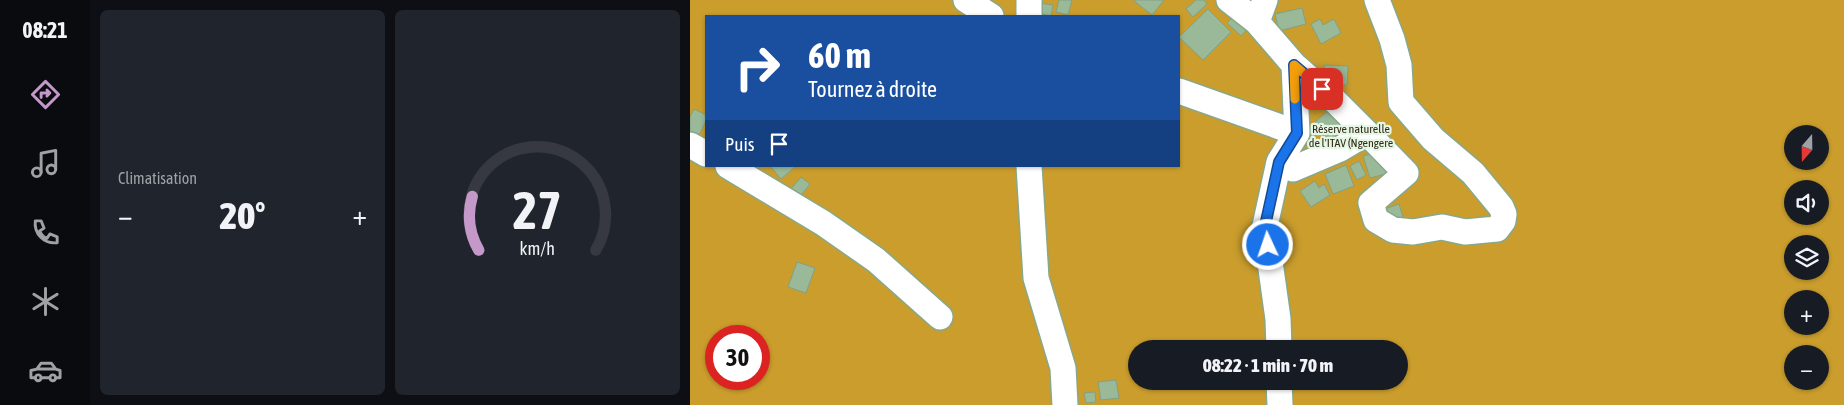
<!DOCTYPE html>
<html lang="fr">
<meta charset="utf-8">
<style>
:root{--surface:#171b24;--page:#20242c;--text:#f1f3f6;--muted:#9ea1a6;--line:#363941;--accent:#c499ca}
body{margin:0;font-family:"Asap Condensed",sans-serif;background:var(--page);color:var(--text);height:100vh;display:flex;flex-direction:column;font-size:19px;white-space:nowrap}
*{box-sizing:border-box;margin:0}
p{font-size:16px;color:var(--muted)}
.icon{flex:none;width:28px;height:28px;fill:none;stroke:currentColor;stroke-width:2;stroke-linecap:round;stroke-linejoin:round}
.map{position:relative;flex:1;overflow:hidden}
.sheet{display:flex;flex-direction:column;gap:10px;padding:10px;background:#0d0f14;width:600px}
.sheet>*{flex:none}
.top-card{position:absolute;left:15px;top:15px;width:475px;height:152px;border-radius:0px;box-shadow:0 1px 4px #0004;background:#1a4fa0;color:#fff;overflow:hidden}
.needle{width:32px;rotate:200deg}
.buttons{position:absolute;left:1094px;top:125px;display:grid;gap:10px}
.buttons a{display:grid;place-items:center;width:45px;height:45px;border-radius:50%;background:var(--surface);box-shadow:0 1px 4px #0004;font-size:25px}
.speed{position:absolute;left:15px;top:325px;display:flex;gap:10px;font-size:25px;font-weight:700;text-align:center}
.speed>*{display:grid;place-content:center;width:65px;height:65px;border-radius:50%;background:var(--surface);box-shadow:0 1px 4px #0004;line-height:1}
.speed .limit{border:8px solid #d22;background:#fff;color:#111}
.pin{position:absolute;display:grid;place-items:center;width:42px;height:42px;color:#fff;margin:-21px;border-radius:10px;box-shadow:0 2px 8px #0006}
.me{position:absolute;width:55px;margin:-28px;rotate:357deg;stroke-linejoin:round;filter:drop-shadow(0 0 4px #0008)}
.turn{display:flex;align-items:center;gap:18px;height:105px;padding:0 20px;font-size:22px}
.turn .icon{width:65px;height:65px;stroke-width:2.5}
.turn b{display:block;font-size:35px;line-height:42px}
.then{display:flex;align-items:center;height:48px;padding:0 20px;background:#0003;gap:10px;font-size:19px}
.big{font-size:38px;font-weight:800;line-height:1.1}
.sheet .widget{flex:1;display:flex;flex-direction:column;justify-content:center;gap:8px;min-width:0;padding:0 18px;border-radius:8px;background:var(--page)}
.sheet .dial{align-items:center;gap:0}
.dial svg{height:130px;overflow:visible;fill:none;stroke:var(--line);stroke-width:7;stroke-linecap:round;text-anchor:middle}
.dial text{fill:var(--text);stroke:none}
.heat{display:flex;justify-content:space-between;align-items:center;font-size:28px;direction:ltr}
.sheet .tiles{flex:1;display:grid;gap:10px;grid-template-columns:repeat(2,1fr)}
.trip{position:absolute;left:438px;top:340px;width:280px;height:50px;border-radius:25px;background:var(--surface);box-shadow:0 1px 4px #0004;font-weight:800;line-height:50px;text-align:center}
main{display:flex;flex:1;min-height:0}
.tab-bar{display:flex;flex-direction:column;width:90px;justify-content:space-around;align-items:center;background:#090b0e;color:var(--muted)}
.tab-bar .icon{width:35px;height:35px}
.tab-bar .selected{color:var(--accent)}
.tab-bar b{font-size:22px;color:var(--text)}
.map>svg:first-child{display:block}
.green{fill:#ca9d2c;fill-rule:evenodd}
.building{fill:#99b999;stroke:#81a182}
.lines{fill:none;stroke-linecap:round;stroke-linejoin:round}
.street-casing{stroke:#88a889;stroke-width:28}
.street{stroke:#fff;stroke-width:25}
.route-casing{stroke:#114b97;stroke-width:12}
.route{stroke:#1a73e8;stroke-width:9}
.slow{stroke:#f59e0b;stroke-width:9}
.labels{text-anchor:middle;stroke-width:4.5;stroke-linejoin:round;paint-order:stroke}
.park-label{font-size:12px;fill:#312815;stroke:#e5f6e5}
</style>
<main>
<nav class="tab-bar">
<b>08:21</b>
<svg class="icon selected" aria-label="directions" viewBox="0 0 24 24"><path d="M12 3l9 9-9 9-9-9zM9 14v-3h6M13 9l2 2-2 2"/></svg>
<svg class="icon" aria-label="music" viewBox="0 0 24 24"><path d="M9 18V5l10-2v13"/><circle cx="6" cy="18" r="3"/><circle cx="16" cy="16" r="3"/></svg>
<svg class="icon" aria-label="phone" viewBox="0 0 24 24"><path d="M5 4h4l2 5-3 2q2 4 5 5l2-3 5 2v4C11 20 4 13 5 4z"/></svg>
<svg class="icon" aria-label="climate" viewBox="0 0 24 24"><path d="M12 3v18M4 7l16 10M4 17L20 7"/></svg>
<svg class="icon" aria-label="car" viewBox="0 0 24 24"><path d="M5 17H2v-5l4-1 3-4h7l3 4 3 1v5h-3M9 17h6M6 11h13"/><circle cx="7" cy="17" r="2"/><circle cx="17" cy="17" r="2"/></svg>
</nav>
<section class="sheet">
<div class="tiles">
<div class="widget"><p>Climatisation</p>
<div class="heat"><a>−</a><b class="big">20°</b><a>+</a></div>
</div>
<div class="widget dial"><svg viewBox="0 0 100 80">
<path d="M14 69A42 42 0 1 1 86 69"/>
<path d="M14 69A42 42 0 0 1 10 36" stroke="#c499ca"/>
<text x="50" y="56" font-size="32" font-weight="700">27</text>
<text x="50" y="72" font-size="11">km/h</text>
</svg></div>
</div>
</section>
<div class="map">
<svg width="1154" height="405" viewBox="0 0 1154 405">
<rect width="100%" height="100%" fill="#b9daba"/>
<path class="green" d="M 0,0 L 1154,0 L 1154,405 L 0,405 ZM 16,16 L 489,16 L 489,166 L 16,166 ZM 1102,134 L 1130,134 L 1130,161 L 1102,161 ZM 1102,189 L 1130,189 L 1130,216 L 1102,216 ZM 1102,244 L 1130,244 L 1130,271 L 1102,271 ZM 1102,299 L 1130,299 L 1130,326 L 1102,326 ZM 26,336 L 69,336 L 69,379 L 26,379 ZM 446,349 L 709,349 L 709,381 L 446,381 ZM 1102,354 L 1130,354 L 1130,381 L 1102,381 Z"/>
<path class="building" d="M 369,0 L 382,0 L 378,15 L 366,12 Z
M 443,0 L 474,0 L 462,15 Z
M 506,0 L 514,0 L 517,4 L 503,17 L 496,9 Z
M 349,3 L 363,5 L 361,16 L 347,13 Z
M 612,8 L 616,24 L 589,31 L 585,14 Z
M 518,9 L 541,32 L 513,60 L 489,37 Z
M 548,12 L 561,24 L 551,36 L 537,23 Z
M 630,19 L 633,25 L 644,19 L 651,33 L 631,44 L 621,24 Z
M 634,65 L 658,66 L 657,85 L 633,85 Z
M 4,109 L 16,115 L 16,121 L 9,135 L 0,131 L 0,117 Z
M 639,110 L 654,128 L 639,140 L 625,122 Z
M 622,125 L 626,143 L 608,147 L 604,129 Z
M 692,151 L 699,173 L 680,178 L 673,156 Z
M 669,161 L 676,175 L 667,180 L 660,166 Z
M 656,165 L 664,186 L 643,194 L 635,174 Z
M 80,166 L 104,166 L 105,167 L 91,179 Z
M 111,177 L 120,184 L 109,198 L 100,190 Z
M 625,181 L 629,188 L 634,184 L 640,195 L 621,207 L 610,191 Z
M 709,204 L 714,220 L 700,224 L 695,209 Z
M 107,262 L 125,268 L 116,293 L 98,287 Z
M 426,380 L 429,398 L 411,400 L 408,382 Z
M 405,392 L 406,402 L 396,403 L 394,393 Z"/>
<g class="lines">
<defs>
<path id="street" d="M 276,0 L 301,16
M 539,0 L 567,22 L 604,65 L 607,133 L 589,162 L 575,226 L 588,319 L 589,349
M 339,16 L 339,0
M 567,22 L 575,0
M 604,65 L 645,101 L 677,133
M 489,91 L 607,133
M 0,145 L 16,154
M 589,162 L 603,169 L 650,149 L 677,133 L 716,173 L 681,203 L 686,220 L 703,230 L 723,232 L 752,227 L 775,232 L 807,229 L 813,221 L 814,214 L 811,207 L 783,173 L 743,139 L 711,102 L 709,65 L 702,39 L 687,0
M 38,166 L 133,223 L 186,260 L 250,317
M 339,166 L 346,278 L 373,368 L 375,405
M 589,381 L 590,405"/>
</defs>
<use href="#street" class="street-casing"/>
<use href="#street" class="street"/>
</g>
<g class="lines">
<defs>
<path id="route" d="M 578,245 L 575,226 L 589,162 L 607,133 L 604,65 L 632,89"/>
</defs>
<use href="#route" class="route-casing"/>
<use href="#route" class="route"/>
<path class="slow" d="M 605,99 L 604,65 L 612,72"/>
</g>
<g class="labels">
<g class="park-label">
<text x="661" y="133">Réserve naturelle<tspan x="661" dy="14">de l'ITAV (Ngengere</tspan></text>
</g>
</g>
</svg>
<div class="buttons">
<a><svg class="needle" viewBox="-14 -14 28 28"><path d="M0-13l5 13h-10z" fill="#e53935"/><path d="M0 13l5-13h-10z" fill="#9ea1a6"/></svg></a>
<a><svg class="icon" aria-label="sound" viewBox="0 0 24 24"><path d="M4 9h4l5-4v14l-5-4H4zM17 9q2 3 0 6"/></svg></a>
<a><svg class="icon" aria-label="layers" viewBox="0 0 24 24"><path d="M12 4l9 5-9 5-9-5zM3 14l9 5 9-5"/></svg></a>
<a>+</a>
<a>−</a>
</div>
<div class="speed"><div class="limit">30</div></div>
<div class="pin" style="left:632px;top:89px;background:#d93025"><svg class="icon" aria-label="arrive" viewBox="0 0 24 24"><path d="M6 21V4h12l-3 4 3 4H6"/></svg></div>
<svg class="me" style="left:578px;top:245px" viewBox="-20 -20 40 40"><circle r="17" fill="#1a73e8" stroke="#fff" stroke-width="3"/><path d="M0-11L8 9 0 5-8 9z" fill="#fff"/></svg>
<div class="trip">08:22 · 1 min · 70 m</div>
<div class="top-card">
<div class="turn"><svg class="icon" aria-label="right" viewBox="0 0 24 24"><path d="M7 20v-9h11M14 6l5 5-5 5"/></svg><div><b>60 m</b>Tournez à droite</div></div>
<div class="then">Puis<svg class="icon" aria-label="arrive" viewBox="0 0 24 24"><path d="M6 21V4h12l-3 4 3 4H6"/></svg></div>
</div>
</div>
</main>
